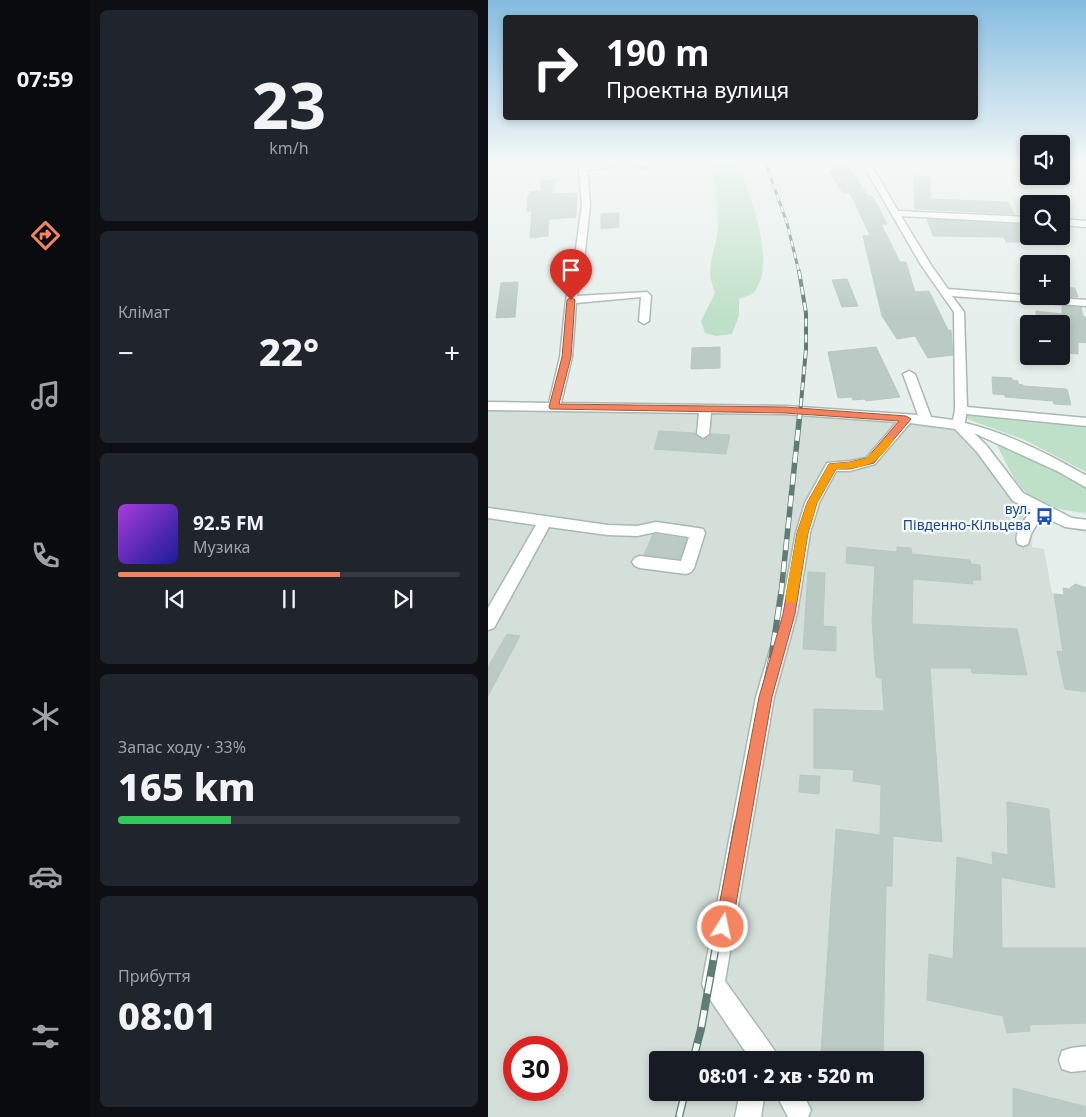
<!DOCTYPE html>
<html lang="uk">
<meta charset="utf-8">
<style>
:root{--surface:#171b24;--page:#20242c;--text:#f1f3f6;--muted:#9ea1a6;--line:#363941;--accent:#f4845f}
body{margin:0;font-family:"Noto Sans",sans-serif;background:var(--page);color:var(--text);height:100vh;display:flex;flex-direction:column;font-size:19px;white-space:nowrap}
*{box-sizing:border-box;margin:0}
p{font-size:16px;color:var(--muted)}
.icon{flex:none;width:28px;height:28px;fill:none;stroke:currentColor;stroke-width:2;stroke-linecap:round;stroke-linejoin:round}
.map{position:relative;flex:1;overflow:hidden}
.panel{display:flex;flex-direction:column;gap:10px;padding:10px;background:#0d0f14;width:398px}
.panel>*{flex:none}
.hud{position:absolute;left:15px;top:15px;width:475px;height:105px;border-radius:5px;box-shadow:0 2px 8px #0003;background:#202124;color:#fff;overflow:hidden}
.buttons{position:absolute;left:532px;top:135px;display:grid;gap:10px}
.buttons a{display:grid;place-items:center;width:50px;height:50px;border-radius:5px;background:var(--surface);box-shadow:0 2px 8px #0003;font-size:25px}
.speed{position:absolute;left:15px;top:1036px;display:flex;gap:10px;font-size:25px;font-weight:700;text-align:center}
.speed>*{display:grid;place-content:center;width:65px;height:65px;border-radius:50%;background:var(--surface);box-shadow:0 2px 8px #0003;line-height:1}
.speed .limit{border:8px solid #d22;background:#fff;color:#111}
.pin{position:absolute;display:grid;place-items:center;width:42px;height:42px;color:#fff;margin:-51px -21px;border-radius:50% 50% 50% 0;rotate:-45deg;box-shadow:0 0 5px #0007}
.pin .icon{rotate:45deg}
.me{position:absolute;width:55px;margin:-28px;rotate:10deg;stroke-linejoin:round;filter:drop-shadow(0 0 4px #0008)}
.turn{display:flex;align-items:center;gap:18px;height:105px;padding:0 20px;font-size:22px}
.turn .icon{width:65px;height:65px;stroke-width:2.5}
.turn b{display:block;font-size:35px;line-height:42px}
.big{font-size:38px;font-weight:800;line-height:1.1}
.panel .tile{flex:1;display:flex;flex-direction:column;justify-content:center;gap:8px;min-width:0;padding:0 18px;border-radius:8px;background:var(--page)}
.panel .dial{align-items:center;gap:0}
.dial b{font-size:65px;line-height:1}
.song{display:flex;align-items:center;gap:15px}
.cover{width:60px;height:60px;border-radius:8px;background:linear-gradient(135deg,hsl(280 70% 55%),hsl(240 70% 35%))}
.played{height:5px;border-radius:2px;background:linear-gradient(90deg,var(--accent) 65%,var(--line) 65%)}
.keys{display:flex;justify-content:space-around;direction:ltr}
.heat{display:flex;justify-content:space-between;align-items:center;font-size:28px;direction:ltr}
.charge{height:8px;border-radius:4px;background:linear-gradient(90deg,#34c759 33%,var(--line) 0)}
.trip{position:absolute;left:161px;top:1051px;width:275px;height:50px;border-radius:5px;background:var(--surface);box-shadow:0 2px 8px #0003;font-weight:800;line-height:50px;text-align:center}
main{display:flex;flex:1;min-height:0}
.menu{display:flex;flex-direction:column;width:90px;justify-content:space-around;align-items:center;background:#090b0e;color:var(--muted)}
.menu .icon{width:35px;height:35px}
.menu .active{color:var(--accent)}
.menu b{font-size:22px;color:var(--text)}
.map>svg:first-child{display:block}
.built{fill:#d4dfda;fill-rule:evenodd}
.green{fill:#bfe0c8}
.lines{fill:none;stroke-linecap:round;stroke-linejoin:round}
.stream{stroke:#8ec9d4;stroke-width:3}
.building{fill:#bbcac4;stroke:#b8c9c2}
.minor-casing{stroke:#a8b8b2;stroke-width:3}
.minor{fill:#fff;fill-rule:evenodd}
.rail-far4-casing{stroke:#5f7d75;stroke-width:3}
.rail-far3-casing{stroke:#5f7d75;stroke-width:4}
.rail-far2-casing{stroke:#5f7d75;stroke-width:5.5}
.rail-far1-casing{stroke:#5f7d75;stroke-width:6}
.rail-casing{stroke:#5f7d75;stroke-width:8}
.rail-far4{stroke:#f7fbf9;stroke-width:2;stroke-dasharray:6;stroke-linecap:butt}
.rail-far3{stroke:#f7fbf9;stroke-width:2.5;stroke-dasharray:8;stroke-linecap:butt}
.rail-far2{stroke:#f7fbf9;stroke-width:4;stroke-dasharray:11;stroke-linecap:butt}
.rail-far1{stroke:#f7fbf9;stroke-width:4.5;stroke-dasharray:13;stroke-linecap:butt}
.rail{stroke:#f7fbf9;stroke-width:5.5;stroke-dasharray:17;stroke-linecap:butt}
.route{fill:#f4845f;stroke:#9f563e}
.slow{fill:#f59e0b}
.labels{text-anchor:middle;stroke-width:4.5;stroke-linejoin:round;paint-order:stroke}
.transit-label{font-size:14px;fill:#164399;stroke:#f7fbf9;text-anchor:end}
</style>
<main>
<nav class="menu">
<b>07:59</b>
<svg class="icon active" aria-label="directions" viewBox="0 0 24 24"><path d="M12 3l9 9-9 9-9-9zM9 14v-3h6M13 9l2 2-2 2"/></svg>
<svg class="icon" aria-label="music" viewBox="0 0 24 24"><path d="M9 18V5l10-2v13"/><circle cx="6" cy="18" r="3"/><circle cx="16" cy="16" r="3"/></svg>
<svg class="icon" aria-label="phone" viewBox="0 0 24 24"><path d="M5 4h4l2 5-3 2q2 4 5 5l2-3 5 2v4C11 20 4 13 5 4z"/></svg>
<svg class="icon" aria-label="climate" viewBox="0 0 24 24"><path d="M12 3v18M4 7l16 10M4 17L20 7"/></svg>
<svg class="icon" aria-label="car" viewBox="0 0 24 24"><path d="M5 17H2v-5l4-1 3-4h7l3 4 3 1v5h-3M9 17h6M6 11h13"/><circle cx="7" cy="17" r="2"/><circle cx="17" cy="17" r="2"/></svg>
<svg class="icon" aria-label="filters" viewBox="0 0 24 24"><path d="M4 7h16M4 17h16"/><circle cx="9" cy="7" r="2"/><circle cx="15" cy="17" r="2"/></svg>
</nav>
<section class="panel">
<div class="tile dial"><b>23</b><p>km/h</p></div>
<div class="tile"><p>Клімат</p>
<div class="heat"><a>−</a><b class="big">22°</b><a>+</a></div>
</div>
<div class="tile">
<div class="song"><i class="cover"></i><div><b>92.5 FM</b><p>Музика</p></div></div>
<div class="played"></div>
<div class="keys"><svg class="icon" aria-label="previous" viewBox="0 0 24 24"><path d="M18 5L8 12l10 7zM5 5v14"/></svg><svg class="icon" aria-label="pause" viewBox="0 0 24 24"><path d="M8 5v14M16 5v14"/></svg><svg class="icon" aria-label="next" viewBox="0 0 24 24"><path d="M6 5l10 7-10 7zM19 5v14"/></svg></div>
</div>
<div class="tile"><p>Запас ходу · 33%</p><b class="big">165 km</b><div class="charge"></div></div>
<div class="tile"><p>Прибуття</p><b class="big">08:01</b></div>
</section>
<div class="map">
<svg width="599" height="1117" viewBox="0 0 599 1117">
<rect width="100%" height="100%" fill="#e6efeb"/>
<path class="built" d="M 0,408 L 308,414 L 469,426 L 494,449 L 545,517 L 544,547 L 556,549 L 564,593 L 576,595 L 593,691 L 598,692 L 598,1117 L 0,1117 ZM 26,1048 L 69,1048 L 69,1090 L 26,1090 ZM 170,1060 L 428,1060 L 428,1092 L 170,1092 Z"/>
<path class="green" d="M 220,161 L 249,161 C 261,193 280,240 274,275 C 273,281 269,287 266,293 L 251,299 L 251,315 L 244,334 L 228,336 L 217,333 L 213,321 L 227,293 C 215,262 229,254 230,226 C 230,205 227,180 220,161 Z
M 478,415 L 598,427 L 598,472 L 537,440 L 476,418 Z
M 508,443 L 565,469 L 598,489 L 598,513 C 539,507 532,493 508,443 Z"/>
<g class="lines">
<path class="stream" d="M 141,161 L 140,163 L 158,169"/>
</g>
<path class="building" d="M 358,163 L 380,196 L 384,196 L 388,203 L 399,224 L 393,224 L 412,262 L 418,262 L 427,292 L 441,291 L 460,330 L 463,330 L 465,355 L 440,358 L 427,336 L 409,339 L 394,316 L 375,236 L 382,235 L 362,193 L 355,193 L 341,171 L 347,171 L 343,164 Z
M 426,176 L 442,177 L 442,199 L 520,202 L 526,214 L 427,209 Z
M 68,179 L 64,194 L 89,193 L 88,217 L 61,219 L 60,236 L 42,238 L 44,211 L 39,211 L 40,195 L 42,195 L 42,192 L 53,191 L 53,181 Z
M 131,213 L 131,227 L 113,229 L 113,214 Z
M 439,219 L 532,224 L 541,242 L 518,242 L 516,237 L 445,236 Z
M 359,279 L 370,306 L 354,307 L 344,280 Z
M 30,282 L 27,317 L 8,318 L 13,283 Z
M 574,287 L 587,288 L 590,297 L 574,296 Z
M 574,306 L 593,307 L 595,317 L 599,317 L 599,343 L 590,342 L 590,354 L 574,352 L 574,324 L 548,324 L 548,311 L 574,314 Z
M 232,347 L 232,368 L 203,369 L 204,348 Z
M 388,347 L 412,397 L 378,401 L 377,399 L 365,400 L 364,397 L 350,398 L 340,352 Z
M 504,377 L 524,378 L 524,380 L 530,381 L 530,384 L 535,385 L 535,386 L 579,389 L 583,405 L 566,404 L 565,401 L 517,397 L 517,395 L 505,394 Z
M 171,431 L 207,433 L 214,440 L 223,434 L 242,435 L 238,454 L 166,449 Z
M 165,534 L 199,539 L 192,559 L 156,555 Z
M 359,547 L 409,552 L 409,547 L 423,548 L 424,554 L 482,560 L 483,564 L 492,565 L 493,580 L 484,580 L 485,584 L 425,579 L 424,624 L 529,629 L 539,675 L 484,673 L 483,668 L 442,668 L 454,842 L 405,836 L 404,886 L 398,886 L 395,1060 L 379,1060 L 333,1053 L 348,829 L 392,835 L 393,785 L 365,781 L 366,770 L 326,768 L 326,709 L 396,711 L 394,679 L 388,677 L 384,621 L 387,566 L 358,563 Z
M 320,572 L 337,573 L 335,626 L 348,627 L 348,651 L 315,649 Z
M 587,584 L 599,588 L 599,692 L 577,689 L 569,651 L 575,652 L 566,594 L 576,595 L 575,588 L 581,589 Z
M 19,634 L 32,636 L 0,696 L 0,667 Z
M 312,775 L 332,776 L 331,794 L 311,792 Z
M 519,802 L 561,809 L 567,888 L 513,877 L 514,948 L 599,948 L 599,1023 L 541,1025 L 542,1031 L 519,1033 L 515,1016 L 439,1000 L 441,954 L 465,959 L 469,857 L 505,865 L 504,852 L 520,855 Z
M 525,1088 L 599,1107 L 599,1117 L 525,1117 Z"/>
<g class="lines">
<defs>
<path id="minor" d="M 90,161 L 98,161 L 98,165 L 131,161 L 122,167 L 99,170 L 102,204 L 95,271 L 89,296 L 159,292 L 163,296 L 161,321 L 156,324 L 151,321 L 153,297 L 88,303 L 84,357 L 73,403 L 297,406 L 430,415 L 415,374 L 421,371 L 427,374 L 443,417 L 465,420 L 467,410 L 466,312 L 433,265 L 373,161 L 381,161 L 410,211 L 541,217 L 541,223 L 413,216 L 443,265 L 460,289 L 599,300 L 599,306 L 464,296 L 476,312 L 479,407 L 599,418 L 599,426 L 478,414 L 477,423 C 519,433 561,454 599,476 L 599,488 L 571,472 L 486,433 L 499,446 L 535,493 L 584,518 L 599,520 L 599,530 L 577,527 L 554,516 L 543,534 L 540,544 L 535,546 L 530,544 C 524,534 538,519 543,510 L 525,501 L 489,452 L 467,429 L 422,423 L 387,464 L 362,471 L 348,471 L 331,503 L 322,533 L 309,613 L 286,697 L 237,981 L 287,1051 L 290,1060 L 263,1060 L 217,992 L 214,984 L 268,697 L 293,613 L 308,533 L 317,503 L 339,463 L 362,461 L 378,458 L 409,422 L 297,414 L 223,413 L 221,434 L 215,438 L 209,434 L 211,413 L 0,410 L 0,402 L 61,403 L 72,357 L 78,300 L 85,271 L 94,204 Z
M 574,219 L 599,221 L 599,227 L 574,225 Z
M 0,508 L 120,525 L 149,526 L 168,522 L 210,528 L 215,529 L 217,533 L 206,568 L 203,572 L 198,574 L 152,568 L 147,566 L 144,562 L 147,558 L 152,556 L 193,561 L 201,537 L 168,532 L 149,536 L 120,535 L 61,527 L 6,628 L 0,630 L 0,608 L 48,525 L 0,518 Z
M 599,1046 L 599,1070 L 583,1072 L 574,1069 L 571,1060 L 574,1051 L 583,1048 Z
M 252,1092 L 277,1092 L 273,1117 L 247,1117 Z
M 287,1092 L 314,1092 L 323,1110 L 320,1117 L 300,1117 Z"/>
</defs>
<use href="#minor" class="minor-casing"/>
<use href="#minor" class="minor"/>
<defs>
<path id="rail-far4" d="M 277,161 L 299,223 L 311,272"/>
<path id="rail-far3" d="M 311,271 L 318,313 L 318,349 L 312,414"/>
<path id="rail-far2" d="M 293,594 L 312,412"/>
<path id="rail-far1" d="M 250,824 L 284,654 L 293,593"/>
<path id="rail" d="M 205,1060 L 213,1029 L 250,823
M 191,1117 L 197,1092"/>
</defs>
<use href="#rail-far4" class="rail-far4-casing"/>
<use href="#rail-far3" class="rail-far3-casing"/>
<use href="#rail-far2" class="rail-far2-casing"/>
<use href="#rail-far1" class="rail-far1-casing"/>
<use href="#rail" class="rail-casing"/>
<use href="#rail-far4" class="rail-far4"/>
<use href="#rail-far3" class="rail-far3"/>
<use href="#rail-far2" class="rail-far2"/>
<use href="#rail-far1" class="rail-far1"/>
<use href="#rail" class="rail"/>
</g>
<linearGradient id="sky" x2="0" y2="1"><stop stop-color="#84bce0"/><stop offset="0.51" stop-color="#f4f8f6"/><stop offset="1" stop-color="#f4f8f6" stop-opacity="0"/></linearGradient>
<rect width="599" height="317" fill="url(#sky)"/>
<path class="route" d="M 83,297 L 87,300 L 83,357 L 71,404 L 297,407 L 418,416 L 423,419 L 386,463 L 362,469 L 348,469 L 329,503 L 320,533 L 307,614 L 284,697 L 244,927 L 241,933 L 235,935 L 229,933 L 227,927 L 271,697 L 295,614 L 309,533 L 319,503 L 341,464 L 362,462 L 379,458 L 411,421 L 297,413 L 62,409 L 61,407 L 74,357 L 79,300 Z"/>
<path class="slow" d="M 401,437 L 406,440 C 388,465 377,469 348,469 L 329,503 L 320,533 L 309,598 L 308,602 L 299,602 L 297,598 L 309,533 L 319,503 L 341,464 L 362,462 L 379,458 L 398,438 Z"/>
<defs>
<symbol id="bus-bare" viewBox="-9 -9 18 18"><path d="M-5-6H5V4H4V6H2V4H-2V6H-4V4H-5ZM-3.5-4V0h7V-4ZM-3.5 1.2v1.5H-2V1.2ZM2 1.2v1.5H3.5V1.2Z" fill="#1a4fb4" stroke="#f7fbf9" stroke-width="2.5" paint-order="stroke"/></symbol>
</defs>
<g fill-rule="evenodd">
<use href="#bus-bare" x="544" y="504" width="25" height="25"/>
</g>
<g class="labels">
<g class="transit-label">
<text x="543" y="514">вул.<tspan x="543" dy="16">Південно-Кільцева</tspan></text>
</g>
</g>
</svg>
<div class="buttons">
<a><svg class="icon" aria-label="sound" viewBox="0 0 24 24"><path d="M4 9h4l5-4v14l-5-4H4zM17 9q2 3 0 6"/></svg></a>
<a><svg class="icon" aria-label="search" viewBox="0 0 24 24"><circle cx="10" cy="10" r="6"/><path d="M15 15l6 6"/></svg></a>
<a>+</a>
<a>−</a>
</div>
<div class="speed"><div class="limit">30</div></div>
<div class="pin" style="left:83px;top:300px;background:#d93025"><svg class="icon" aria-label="arrive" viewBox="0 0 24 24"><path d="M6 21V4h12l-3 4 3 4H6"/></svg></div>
<svg class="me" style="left:235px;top:927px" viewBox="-20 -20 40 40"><circle r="17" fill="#f4845f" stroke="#fff" stroke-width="3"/><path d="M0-11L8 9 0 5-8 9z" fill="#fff"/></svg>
<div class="trip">08:01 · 2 хв · 520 m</div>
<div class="hud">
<div class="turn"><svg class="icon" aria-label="right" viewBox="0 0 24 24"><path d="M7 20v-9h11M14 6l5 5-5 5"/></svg><div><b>190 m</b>Проектна вулиця</div></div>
</div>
</div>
</main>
